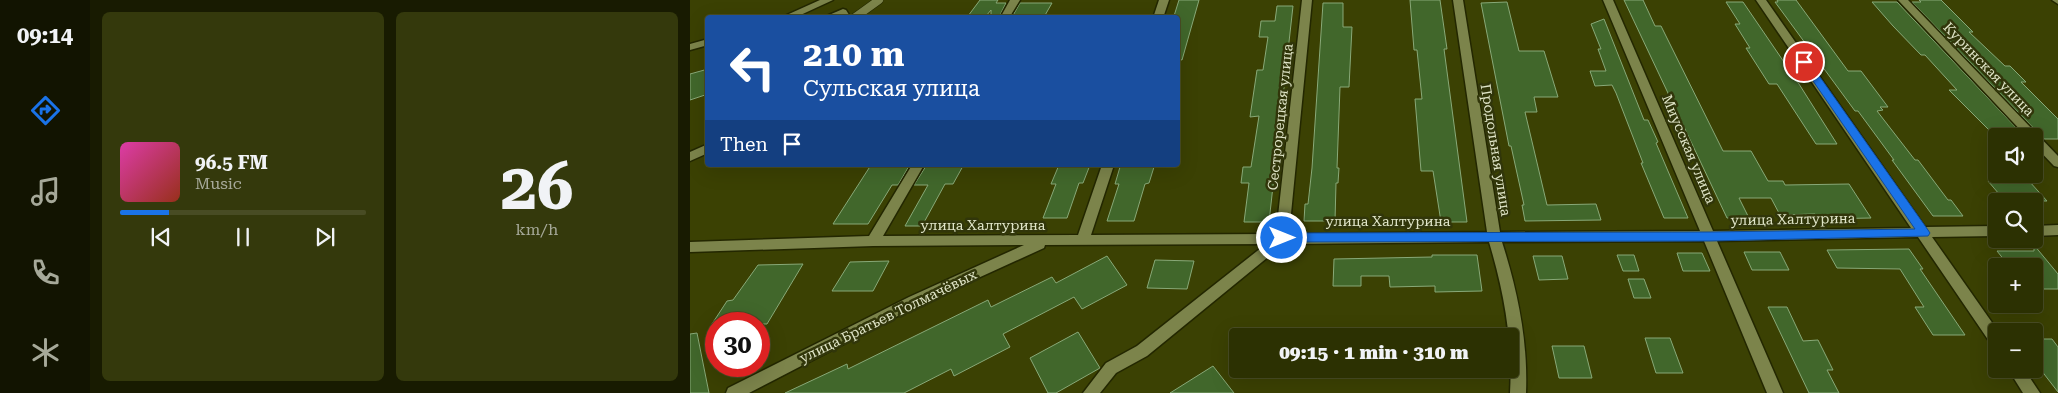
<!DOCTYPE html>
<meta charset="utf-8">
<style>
:root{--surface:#2c3102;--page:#34390c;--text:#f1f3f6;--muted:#a6a999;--line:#484c24;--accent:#1a73e8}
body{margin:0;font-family:"Roboto Serif",serif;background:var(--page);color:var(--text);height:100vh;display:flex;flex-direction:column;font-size:19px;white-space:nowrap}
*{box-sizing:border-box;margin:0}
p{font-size:16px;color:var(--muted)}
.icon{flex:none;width:28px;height:28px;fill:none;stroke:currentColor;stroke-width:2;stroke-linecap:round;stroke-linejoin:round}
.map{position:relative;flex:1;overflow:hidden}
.panel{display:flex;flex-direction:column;gap:12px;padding:12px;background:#181b01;width:600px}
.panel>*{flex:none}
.top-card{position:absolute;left:15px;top:15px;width:475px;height:152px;border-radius:5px;box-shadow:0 5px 20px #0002,0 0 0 1px var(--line);background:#1a4fa0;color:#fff;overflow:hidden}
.buttons{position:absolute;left:1298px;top:128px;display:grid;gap:10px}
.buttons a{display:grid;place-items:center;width:55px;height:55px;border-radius:5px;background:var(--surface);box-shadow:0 5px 20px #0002,0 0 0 1px var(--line);font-size:25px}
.speed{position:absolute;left:15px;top:312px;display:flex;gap:10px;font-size:25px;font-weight:700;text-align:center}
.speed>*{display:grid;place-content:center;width:65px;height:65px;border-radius:50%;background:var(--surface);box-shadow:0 5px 20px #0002,0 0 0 1px var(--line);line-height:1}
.speed .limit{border:8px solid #d22;background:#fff;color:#111}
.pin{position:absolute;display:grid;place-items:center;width:42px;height:42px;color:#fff;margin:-21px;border:2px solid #fff;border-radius:50%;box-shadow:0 1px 5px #0007}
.me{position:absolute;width:55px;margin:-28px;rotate:90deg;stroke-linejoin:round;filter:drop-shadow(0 0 4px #0008)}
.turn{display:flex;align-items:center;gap:18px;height:105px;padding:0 15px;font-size:22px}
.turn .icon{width:65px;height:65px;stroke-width:2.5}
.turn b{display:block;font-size:35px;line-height:42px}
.then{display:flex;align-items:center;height:48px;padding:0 15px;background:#0003;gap:10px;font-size:19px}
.panel .card{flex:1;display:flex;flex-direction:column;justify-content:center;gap:8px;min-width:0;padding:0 18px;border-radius:8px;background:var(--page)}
.panel .dial{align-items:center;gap:0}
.dial b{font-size:65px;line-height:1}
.song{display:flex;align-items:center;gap:15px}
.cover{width:60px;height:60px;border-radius:8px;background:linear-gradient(135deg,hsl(320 70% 55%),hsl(10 70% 35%))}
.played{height:5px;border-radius:2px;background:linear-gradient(90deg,var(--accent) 20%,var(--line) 20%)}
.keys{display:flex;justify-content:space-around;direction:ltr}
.panel .tiles{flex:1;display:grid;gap:12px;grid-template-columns:repeat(2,1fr)}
.trip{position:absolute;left:539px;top:328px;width:290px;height:50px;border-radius:5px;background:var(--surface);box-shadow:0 5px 20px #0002,0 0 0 1px var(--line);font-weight:800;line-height:50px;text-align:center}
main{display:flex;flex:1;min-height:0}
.menu{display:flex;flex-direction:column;width:90px;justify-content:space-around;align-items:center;background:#121401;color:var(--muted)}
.menu .icon{width:35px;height:35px}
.menu .active{color:var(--accent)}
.menu b{font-size:22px;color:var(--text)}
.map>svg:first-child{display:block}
.building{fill:#41672b;stroke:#88a978}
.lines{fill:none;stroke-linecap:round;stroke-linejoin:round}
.service-casing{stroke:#232700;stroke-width:9}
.minor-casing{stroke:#232700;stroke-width:3}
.secondary-casing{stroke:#232700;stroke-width:3}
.service{stroke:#7c844b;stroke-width:8}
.minor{fill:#7c844b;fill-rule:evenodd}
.secondary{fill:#7c844b;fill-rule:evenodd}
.route{fill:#1a73e8;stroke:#114b97}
.labels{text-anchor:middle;stroke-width:5;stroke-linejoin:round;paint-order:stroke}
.street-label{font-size:14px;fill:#e0e5c8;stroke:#31360a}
</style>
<main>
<nav class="menu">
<b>09:14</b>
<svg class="icon active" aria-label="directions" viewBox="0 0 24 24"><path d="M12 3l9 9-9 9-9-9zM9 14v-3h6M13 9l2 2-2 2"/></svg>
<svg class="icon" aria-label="music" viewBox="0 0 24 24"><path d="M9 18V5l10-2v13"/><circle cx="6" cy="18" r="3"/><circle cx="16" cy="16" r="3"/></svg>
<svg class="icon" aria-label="phone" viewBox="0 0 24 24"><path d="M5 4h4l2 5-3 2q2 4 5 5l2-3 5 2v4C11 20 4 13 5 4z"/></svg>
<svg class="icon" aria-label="climate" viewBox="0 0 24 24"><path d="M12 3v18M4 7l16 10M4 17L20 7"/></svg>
</nav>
<section class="panel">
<div class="tiles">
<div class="card">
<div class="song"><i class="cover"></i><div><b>96.5 FM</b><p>Music</p></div></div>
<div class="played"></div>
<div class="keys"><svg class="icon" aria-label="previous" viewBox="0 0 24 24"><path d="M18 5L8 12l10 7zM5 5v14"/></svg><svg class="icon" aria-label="pause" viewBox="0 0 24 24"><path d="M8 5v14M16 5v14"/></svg><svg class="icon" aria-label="next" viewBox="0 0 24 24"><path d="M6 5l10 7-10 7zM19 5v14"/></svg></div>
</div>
<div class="card dial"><b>26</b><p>km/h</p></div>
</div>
</section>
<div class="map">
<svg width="1368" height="393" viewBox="0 0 1368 393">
<rect width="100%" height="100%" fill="#3b4103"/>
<path class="building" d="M 290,0 L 308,0 L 306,3 L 316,3 L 309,17 L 301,17 L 301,10 L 296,16 L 278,16 Z
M 489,0 L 509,0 L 492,60 L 488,59 L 488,16 L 484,16 Z
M 720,0 L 750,0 L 757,49 L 754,49 L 777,222 L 751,222 L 743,171 L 731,171 L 725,99 L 732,99 L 727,50 L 724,50 Z
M 934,0 L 953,0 L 965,26 L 971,26 L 1033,151 L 1061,151 L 1078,181 L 1093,181 L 1095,185 L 1159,184 L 1181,218 L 1128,219 L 1125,214 L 1090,215 L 1081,198 L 1049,198 L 1059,218 L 1037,218 Z
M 1087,0 L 1106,0 L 1158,71 L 1171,71 L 1198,107 L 1190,107 L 1193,110 L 1187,111 L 1225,160 L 1228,160 L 1258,200 L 1261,200 L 1273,216 L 1243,216 L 1202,160 L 1204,160 L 1168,111 L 1165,111 L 1085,2 L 1088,2 Z
M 1229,0 L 1251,0 L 1283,32 L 1279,32 L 1315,66 L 1320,66 L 1336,82 L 1331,82 L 1368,119 L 1368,139 L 1354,139 L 1222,2 L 1231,2 Z
M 817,2 L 829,51 L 854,51 L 868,97 L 844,97 L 847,112 L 835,112 L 857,205 L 906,204 L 911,220 L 835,221 L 832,205 L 834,205 L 821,146 L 819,146 L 791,3 Z
M 1036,2 L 1053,2 L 1109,84 L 1147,144 L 1126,144 L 1087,84 L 1079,84 L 1056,48 L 1060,48 L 1045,24 L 1050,24 Z
M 1182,2 L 1207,2 L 1334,136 L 1305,136 L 1259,90 L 1267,90 L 1235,55 L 1231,55 L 1203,26 Z
M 330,3 L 362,3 L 354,17 L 322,17 Z
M 633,3 L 653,3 L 653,27 L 662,27 L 659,87 L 650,87 L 647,168 L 649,168 L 648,183 L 646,183 L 645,221 L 614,221 L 615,204 L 618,204 L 622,168 Z
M 587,6 L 603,6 L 579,222 L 554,222 L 559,183 L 551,183 L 553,167 L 561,167 L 569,116 L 560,117 L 567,70 L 573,70 L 578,37 L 569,37 L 571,21 L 585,21 Z
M 914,19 L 954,120 L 958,120 L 968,142 L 966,143 L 998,218 L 974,218 L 951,163 L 953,163 L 926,93 L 922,85 L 905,86 L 900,71 L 916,71 L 908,49 L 911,49 L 901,24 Z
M 18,69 L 18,94 L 0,100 L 0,74 Z
M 181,165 L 219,166 L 208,185 L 202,185 L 178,224 L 143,224 Z
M 249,165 L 273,166 L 263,184 L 255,184 L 232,226 L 215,226 L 238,185 L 224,185 L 236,166 Z
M 369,165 L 400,165 L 393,183 L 389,183 L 377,218 L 353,218 L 366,184 L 361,184 Z
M 430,167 L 464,167 L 459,183 L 455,184 L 444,221 L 417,221 L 429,184 L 425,184 Z
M 1298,181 L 1339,181 L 1357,201 L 1315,201 Z
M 1344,245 L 1368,274 L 1368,289 L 1344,289 L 1344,266 L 1319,266 L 1307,251 L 1344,251 Z
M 1219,249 L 1233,269 L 1230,269 L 1275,335 L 1243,335 L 1225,307 L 1234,307 L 1210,269 L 1147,268 L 1137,250 Z
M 1054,252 L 1090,252 L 1099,270 L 1062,270 Z
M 987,253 L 1012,253 L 1020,271 L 993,271 Z
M 742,255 L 787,255 L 792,291 L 745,292 L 745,286 L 700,287 L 699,276 L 671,276 L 671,286 L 643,286 L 644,259 L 742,257 Z
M 927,255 L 944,255 L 949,271 L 933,271 Z
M 417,256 L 437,285 L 392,309 L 384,297 L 313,334 L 320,347 L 264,376 L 261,369 L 214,393 L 95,393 L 157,364 L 158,369 L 298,300 L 301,307 L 362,277 L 366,283 Z
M 843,256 L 872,256 L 878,279 L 849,280 Z
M 465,260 L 504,261 L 497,289 L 457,288 Z
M 199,261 L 183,291 L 142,291 L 160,262 Z
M 113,264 L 77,324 L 22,324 L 37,301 L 43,300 L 68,265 Z
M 938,279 L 954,279 L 961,298 L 944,298 Z
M 1078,307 L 1097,307 L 1113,341 L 1128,340 L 1143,370 L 1137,370 L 1149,393 L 1119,393 Z
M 388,332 L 410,368 L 366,393 L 358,393 L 340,358 Z
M 7,333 L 19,393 L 0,393 L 0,334 Z
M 955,338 L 980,338 L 993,373 L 966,373 Z
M 1344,339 L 1362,339 L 1368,347 L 1368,392 L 1344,361 Z
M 862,346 L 894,346 L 902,378 L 869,378 Z
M 523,366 L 544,393 L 480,393 Z"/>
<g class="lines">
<defs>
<path id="service" d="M 164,18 L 189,0"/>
<path id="minor" d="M 320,0 L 330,0 L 319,18 L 310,18 Z
M 469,0 L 479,0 L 473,18 L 463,18 Z
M 612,0 L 622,0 L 599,234 L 797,232 L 763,0 L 773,0 L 810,232 L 1010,231 L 913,0 L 923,0 L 1023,231 L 1221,228 L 1066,0 L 1076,0 L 1235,227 L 1306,226 L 1306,236 L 1242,237 L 1308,331 L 1306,331 L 1306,346 L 1301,344 L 1228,237 L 1027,241 L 1093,393 L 1077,393 L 1014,241 L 812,242 C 828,292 838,341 836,393 L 820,393 C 823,341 814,292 799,242 L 594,244 L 457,356 L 426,373 L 410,393 L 393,393 L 416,363 L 447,346 L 576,244 L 355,245 L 354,248 L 229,305 L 59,393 L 36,393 L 38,388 L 219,297 L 334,245 L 183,246 L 0,252 L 0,242 L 179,236 L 222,165 L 234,165 L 193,236 L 388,235 L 412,165 L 424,165 L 401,235 L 586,234 Z
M 1208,0 L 1218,0 L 1368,156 L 1368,167 L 1364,166 L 1344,145 L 1344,136 L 1336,136 Z
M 1362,0 L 1368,0 L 1368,4 Z
M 153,9 L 156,10 L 161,18 L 151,16 L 132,18 Z
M 18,144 L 18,153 L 0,161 L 0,152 Z
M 1368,225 L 1368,235 L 1344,236 L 1344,226 Z
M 1318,369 L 1334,369 L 1350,393 L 1333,393 Z"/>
<path id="secondary" d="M 130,0 L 143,0 L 104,18 L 90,18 Z
M 18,39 L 18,45 L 0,50 L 0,44 Z"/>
</defs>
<use href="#service" class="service-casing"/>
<use href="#minor" class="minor-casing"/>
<use href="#secondary" class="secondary-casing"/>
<use href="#service" class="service"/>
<use href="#minor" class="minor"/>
<use href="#secondary" class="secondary"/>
</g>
<path class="route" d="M 1114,59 L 1118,60 L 1238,230 L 1240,233 L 1238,236 L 1020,241 L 592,242 L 587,238 L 592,233 L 1020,232 L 1225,229 L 1110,62 Z"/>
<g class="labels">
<g class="street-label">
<text transform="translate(1299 69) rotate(46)" y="5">Куринская улица</text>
<text transform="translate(590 117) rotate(-84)" y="5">Сестрорецкая улица</text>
<text transform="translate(999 149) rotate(67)" y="5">Миусская улица</text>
<text transform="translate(806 150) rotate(81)" y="5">Продольная улица</text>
<text transform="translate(1103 219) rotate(-1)" y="5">улица Халтурина</text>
<text x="698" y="226">улица Халтурина</text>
<text x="293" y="230">улица Халтурина</text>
<text transform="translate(198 316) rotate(-26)" y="5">улица Братьев Толмачёвых</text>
</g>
</g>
</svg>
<div class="buttons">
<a><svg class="icon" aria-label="sound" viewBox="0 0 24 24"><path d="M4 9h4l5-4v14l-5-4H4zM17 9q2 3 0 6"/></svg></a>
<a><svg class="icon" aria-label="search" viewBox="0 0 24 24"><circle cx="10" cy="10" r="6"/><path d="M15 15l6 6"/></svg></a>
<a>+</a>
<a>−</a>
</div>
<div class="speed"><div class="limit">30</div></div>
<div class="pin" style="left:1114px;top:62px;background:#d93025"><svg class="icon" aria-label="arrive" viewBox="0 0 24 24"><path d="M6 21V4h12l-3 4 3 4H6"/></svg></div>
<svg class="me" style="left:592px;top:238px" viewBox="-20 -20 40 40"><circle r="17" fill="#1a73e8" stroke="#fff" stroke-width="3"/><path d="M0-11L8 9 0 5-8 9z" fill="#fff"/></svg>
<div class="trip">09:15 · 1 min · 310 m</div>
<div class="top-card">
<div class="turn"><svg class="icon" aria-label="left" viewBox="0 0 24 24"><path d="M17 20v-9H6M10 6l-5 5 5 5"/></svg><div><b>210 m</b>Сульская улица</div></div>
<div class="then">Then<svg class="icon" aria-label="arrive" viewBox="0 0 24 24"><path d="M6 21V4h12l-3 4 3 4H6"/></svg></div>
</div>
</div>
</main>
